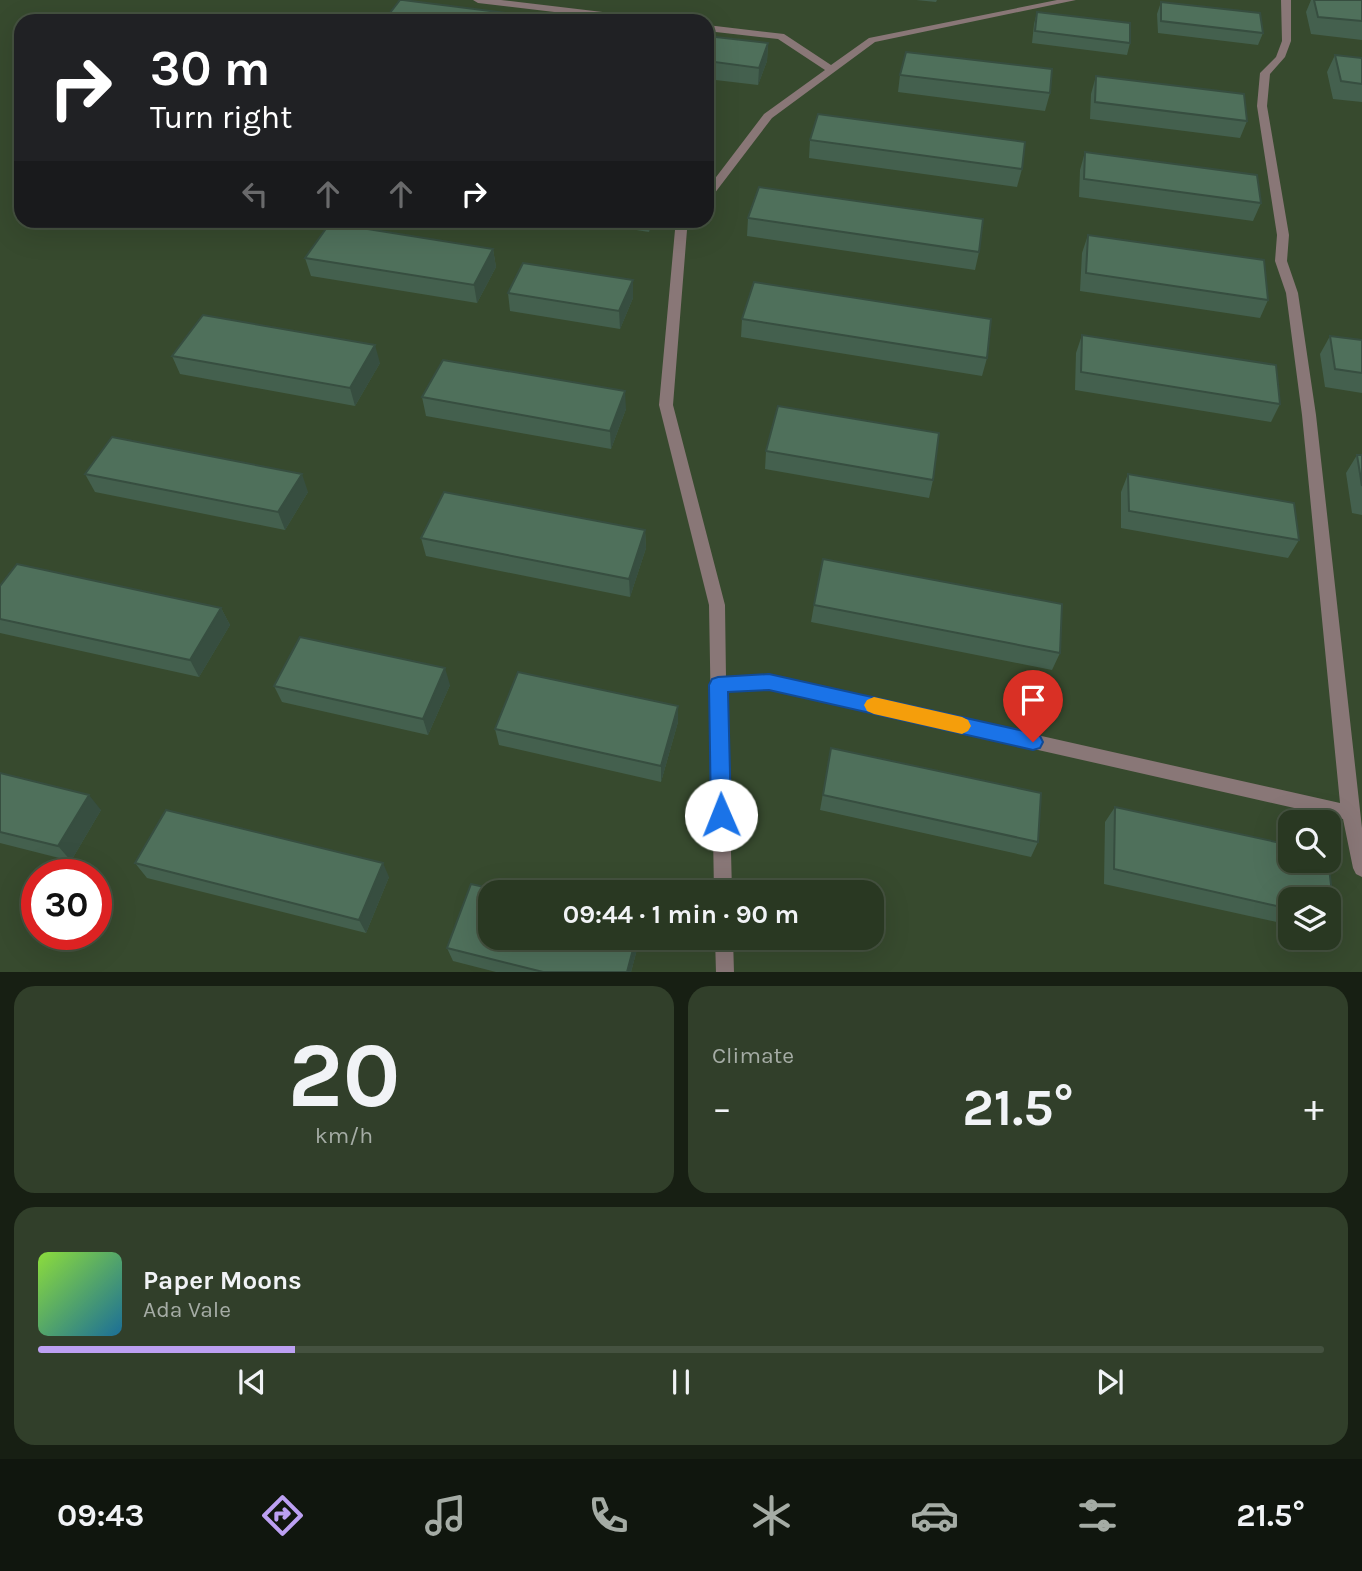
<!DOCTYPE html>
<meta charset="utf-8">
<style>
:root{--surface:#293822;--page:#313f2a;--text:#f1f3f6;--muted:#a5aca5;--line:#455240;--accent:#bca0f2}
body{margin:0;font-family:Karla,sans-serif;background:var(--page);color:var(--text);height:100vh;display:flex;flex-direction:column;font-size:26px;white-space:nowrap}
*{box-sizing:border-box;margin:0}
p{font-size:23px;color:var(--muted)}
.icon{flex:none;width:38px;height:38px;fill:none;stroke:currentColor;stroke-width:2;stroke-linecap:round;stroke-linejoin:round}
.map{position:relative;height:972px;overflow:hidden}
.side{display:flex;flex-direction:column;gap:14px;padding:14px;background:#171f13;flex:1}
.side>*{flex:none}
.guide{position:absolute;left:14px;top:14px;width:700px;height:214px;border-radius:21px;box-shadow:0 7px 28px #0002,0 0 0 2px var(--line);background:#202124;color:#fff;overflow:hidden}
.tools{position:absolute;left:1278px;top:810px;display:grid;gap:14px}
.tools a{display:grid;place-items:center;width:63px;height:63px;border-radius:14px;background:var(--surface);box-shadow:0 7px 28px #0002,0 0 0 2px var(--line);font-size:35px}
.speed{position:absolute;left:21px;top:859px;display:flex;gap:14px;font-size:35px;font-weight:700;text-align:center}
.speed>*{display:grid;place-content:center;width:91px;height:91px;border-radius:50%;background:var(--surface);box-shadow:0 7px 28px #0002,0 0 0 2px var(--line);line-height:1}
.speed .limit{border:10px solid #d22;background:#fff;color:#111}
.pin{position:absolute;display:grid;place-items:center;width:60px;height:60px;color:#fff;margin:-72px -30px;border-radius:50% 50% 50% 0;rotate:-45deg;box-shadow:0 0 7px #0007}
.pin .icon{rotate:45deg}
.me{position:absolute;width:77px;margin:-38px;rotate:359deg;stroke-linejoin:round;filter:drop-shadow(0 0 5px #0008)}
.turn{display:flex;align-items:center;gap:24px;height:147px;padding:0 21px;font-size:32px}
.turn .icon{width:91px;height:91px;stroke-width:2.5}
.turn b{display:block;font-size:49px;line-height:60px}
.lanes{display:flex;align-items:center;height:66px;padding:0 21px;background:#0003;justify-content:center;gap:35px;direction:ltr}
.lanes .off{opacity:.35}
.big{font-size:52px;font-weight:700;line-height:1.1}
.side .tile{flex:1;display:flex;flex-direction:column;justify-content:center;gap:10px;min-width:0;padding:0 24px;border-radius:21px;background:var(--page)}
.side .dial{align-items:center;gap:0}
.dial b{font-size:91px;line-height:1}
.song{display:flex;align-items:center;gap:21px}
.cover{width:84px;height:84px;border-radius:10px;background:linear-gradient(135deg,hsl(90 70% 55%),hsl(200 70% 35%))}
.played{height:7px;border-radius:4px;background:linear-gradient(90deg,var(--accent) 20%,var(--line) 20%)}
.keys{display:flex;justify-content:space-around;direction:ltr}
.heat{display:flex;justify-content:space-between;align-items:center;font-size:38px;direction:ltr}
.side .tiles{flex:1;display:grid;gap:14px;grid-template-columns:1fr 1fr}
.tile:last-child{grid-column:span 2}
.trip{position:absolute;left:478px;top:880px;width:406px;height:70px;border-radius:21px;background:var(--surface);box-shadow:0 7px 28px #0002,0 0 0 2px var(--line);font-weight:700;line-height:70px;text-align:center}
.tab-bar{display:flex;height:112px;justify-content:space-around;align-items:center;background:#10160e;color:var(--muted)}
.tab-bar .icon{width:49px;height:49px}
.tab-bar .on{color:var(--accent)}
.tab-bar b{font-size:32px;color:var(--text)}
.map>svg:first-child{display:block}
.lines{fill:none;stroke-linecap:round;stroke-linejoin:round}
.minor{fill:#897777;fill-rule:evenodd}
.wall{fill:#44604e}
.shaded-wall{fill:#374e40}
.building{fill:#4f705b;stroke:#374e40;stroke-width:2}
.route{fill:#1a73e8;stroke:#114b97;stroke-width:2}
.slow{fill:#f59e0b}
</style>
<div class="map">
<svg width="1362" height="973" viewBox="0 0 1362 973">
<rect width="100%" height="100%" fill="#374a2e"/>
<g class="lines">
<path class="minor" d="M 473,0 L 501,0 L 653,18 L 658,21 L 630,21 L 478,3 Z
M 1057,0 L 1076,0 L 875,42 L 772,118 L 711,198 L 707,199 L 707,189 L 764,114 L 825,70 L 778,39 L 707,31 L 707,25 L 784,34 L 831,65 L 869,38 Z
M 1281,0 L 1291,0 L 1291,41 L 1285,57 L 1270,74 L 1267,106 L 1289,235 L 1287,261 L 1298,293 L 1316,415 L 1362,828 L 1362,877 L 1356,874 L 1353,868 L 1343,819 L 769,689 L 727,691 L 732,892 L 714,892 L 709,605 L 659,405 L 675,230 L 682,220 L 693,220 L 687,230 L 673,405 L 725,605 L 726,678 L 769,675 L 1340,803 L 1302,415 L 1286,293 L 1275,261 L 1277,235 L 1257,106 L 1260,73 L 1276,57 L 1282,41 Z
M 715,938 L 733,938 L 734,973 L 716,973 Z"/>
</g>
<path class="wall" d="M 916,0 L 937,0 L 936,2 Z
M 1311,0 L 1362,0 L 1362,40 L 1311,34 L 1306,12 Z
M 1161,2 L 1263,33 L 1258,45 L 1158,33 L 1157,14 Z
M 1037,12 L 1130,43 L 1127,55 L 1032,43 L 1034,24 Z
M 386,18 L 562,21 L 386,21 Z
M 707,36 L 768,43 L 767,61 L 758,85 L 707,79 Z
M 1335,55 L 1362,58 L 1362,102 L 1333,99 L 1327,72 Z
M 900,75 L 1050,93 L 1045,111 L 898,92 Z
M 1096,76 L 1247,121 L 1240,138 L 1090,119 L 1091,94 Z
M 810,140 L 1022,169 L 1017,187 L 809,158 Z
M 1085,152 L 1261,203 L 1253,221 L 1079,197 L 1080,170 Z
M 748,218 L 979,252 L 975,270 L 747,236 Z
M 573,220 L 653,220 L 649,232 Z
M 1088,235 L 1268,300 L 1260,318 L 1080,291 L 1082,253 Z
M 493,249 L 496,267 L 477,303 L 311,276 L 305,258 Z
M 633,280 L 633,298 L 620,329 L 510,311 L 508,293 Z
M 742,319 L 987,358 L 982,376 L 741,337 Z
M 1082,335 L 1280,404 L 1271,422 L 1075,390 L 1076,353 Z
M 1330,336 L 1362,340 L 1362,393 L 1325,387 L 1320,354 Z
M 172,356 L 380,363 L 355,406 L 180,374 Z
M 422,397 L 626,409 L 611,449 L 426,416 Z
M 766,451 L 933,480 L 929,498 L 765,469 Z
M 1357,455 L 1362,455 L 1362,515 L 1352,513 L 1346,473 Z
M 85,474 L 308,492 L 285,530 L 95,492 Z
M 1128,474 L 1299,540 L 1288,558 L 1121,528 L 1121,492 Z
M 645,530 L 646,548 L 630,597 L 426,556 L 421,538 Z
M 0,586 L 221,608 L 230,625 L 199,677 L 0,633 Z
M 814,605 L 1060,653 L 1052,670 L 811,622 Z
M 450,685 L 428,735 L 282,702 L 274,686 Z
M 678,722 L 661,782 L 499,745 L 495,729 Z
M 831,748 L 1038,842 L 1031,857 L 820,810 Z
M 0,773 L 101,810 L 71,861 L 0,843 Z
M 1115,807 L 1290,845 L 1290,861 L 1328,861 L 1328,859 L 1335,919 L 1328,924 L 1328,900 L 1290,900 L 1290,925 L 1104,884 L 1105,822 Z
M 135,863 L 389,877 L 366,933 L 147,878 Z
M 490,938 L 640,938 L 631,972 L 496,972 L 453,961 L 447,948 Z"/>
<path class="shaded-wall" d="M 768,43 L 767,61 L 758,85 L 759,68 Z
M 648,220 L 653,220 L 649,232 Z
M 493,249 L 496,267 L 477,303 L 474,285 Z
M 633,280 L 633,298 L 620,329 L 619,311 Z
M 375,345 L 380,363 L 355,406 L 350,388 Z
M 625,391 L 626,409 L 611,449 L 610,431 Z
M 302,474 L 308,492 L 285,530 L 278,512 Z
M 645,530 L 646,548 L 630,597 L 629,579 Z
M 221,608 L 230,625 L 199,677 L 190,660 Z
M 445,668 L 450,685 L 428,735 L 423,719 Z
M 678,706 L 678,722 L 661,782 L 661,766 Z
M 89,795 L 101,810 L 71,861 L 58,846 Z
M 383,863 L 389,877 L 366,933 L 359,920 Z
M 636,938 L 640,938 L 631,972 L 627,972 Z"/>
<path class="building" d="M 400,0 L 403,0 L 562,20 L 561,21 L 410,21 L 386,18 Z
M 1314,0 L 1362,0 L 1362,21 L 1318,17 Z
M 1161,2 L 1260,13 L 1263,33 L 1161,21 Z
M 1037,12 L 1130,23 L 1130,43 L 1035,31 Z
M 707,36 L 768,43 L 759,68 L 707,61 Z
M 906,52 L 1052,69 L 1050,93 L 900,75 Z
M 1335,55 L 1362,58 L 1362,84 L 1341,81 Z
M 1096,76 L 1244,94 L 1247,121 L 1095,102 Z
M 818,114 L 1025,142 L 1022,169 L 810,140 Z
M 1085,152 L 1257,175 L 1261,203 L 1084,179 Z
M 759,187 L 983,219 L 979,252 L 748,218 Z
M 330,223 L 493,249 L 474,285 L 305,258 Z
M 1088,235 L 1264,260 L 1268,300 L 1086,273 Z
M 523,263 L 633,280 L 619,311 L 508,293 Z
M 754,282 L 991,319 L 987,358 L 742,319 Z
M 203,315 L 375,345 L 350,388 L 172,356 Z
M 1082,335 L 1276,365 L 1280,404 L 1081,372 Z
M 1330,336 L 1362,340 L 1362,373 L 1335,369 Z
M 443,360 L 625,391 L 610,431 L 422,397 Z
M 778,406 L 939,433 L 933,480 L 766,451 Z
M 112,437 L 302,474 L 278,512 L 85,474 Z
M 1357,455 L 1362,455 L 1362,486 Z
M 1128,474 L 1294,503 L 1299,540 L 1129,511 Z
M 444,492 L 645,530 L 629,579 L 421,538 Z
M 823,559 L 1062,604 L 1060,653 L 814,605 Z
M 17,564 L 221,608 L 190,660 L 0,619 L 0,586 Z
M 300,637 L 445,668 L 423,719 L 274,686 Z
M 518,672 L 678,706 L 661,766 L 495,729 Z
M 831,748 L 1041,793 L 1038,842 L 823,795 Z
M 0,773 L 89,795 L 58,846 L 0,832 Z
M 1115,807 L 1290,845 L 1290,861 L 1328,861 L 1328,859 L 1335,919 L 1328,917 L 1328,900 L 1290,900 L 1290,909 L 1114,869 Z
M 166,810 L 383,863 L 359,920 L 135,863 Z
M 471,884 L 506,892 L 490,892 L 490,938 L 636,938 L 627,972 L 543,972 L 447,948 Z"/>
<path class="route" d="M 769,674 L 1033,733 L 1040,736 L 1043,742 L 1040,748 L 1033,750 L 769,690 L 728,692 L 731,815 L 728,821 L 721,824 L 714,821 L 711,815 L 709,685 L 712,679 L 718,677 Z"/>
<path class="slow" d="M 874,697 L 962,717 L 968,720 L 971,726 L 968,731 L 962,734 L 874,714 L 867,711 L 864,705 L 867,700 Z"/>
</svg>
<div class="tools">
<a><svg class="icon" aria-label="search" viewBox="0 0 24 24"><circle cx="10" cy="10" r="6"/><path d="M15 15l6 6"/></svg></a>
<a><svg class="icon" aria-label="layers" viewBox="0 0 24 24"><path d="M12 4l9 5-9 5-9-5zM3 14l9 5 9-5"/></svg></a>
</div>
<div class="speed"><div class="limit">30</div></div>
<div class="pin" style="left:1033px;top:742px;background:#d93025"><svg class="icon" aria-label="arrive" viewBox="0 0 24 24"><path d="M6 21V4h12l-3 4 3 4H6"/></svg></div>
<svg class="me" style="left:721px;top:815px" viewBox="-20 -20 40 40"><circle r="19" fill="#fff"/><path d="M0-13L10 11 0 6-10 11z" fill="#1a73e8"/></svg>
<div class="trip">09:44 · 1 min · 90 m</div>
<div class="guide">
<div class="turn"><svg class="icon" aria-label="right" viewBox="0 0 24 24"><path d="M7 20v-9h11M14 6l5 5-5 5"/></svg><div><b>30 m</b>Turn right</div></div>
<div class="lanes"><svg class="icon off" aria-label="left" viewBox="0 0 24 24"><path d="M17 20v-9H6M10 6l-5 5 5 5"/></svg><svg class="icon off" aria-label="ahead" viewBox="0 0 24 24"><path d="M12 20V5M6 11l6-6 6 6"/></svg><svg class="icon off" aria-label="ahead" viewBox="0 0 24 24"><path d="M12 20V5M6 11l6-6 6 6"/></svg><svg class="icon" aria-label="right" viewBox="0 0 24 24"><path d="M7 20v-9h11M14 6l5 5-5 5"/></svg></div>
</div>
</div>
<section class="side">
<div class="tiles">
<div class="tile dial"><b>20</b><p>km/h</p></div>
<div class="tile"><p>Climate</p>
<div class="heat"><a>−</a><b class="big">21.5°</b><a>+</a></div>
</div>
<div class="tile">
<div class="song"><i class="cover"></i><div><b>Paper Moons</b><p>Ada Vale</p></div></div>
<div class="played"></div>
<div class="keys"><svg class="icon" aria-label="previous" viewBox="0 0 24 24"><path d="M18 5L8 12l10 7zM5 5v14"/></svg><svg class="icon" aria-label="pause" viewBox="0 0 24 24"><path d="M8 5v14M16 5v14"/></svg><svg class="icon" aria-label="next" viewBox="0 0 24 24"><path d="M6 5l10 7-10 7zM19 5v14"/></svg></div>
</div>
</div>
</section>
<nav class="tab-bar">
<b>09:43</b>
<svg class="icon on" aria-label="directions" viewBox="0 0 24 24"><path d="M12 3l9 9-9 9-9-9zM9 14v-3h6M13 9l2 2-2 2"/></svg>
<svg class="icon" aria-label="music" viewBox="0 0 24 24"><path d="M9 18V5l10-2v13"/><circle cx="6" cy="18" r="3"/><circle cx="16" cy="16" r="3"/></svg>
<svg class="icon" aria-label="phone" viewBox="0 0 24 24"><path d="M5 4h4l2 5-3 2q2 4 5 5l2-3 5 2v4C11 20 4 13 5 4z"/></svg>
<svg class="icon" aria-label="climate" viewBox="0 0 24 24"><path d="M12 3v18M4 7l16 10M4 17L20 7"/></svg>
<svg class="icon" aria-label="car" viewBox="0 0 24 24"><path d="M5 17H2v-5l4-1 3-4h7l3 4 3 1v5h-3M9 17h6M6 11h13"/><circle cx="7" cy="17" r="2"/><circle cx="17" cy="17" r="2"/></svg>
<svg class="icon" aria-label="filters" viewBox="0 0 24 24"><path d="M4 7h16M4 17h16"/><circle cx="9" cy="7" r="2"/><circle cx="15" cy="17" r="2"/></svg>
<b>21.5°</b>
</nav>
